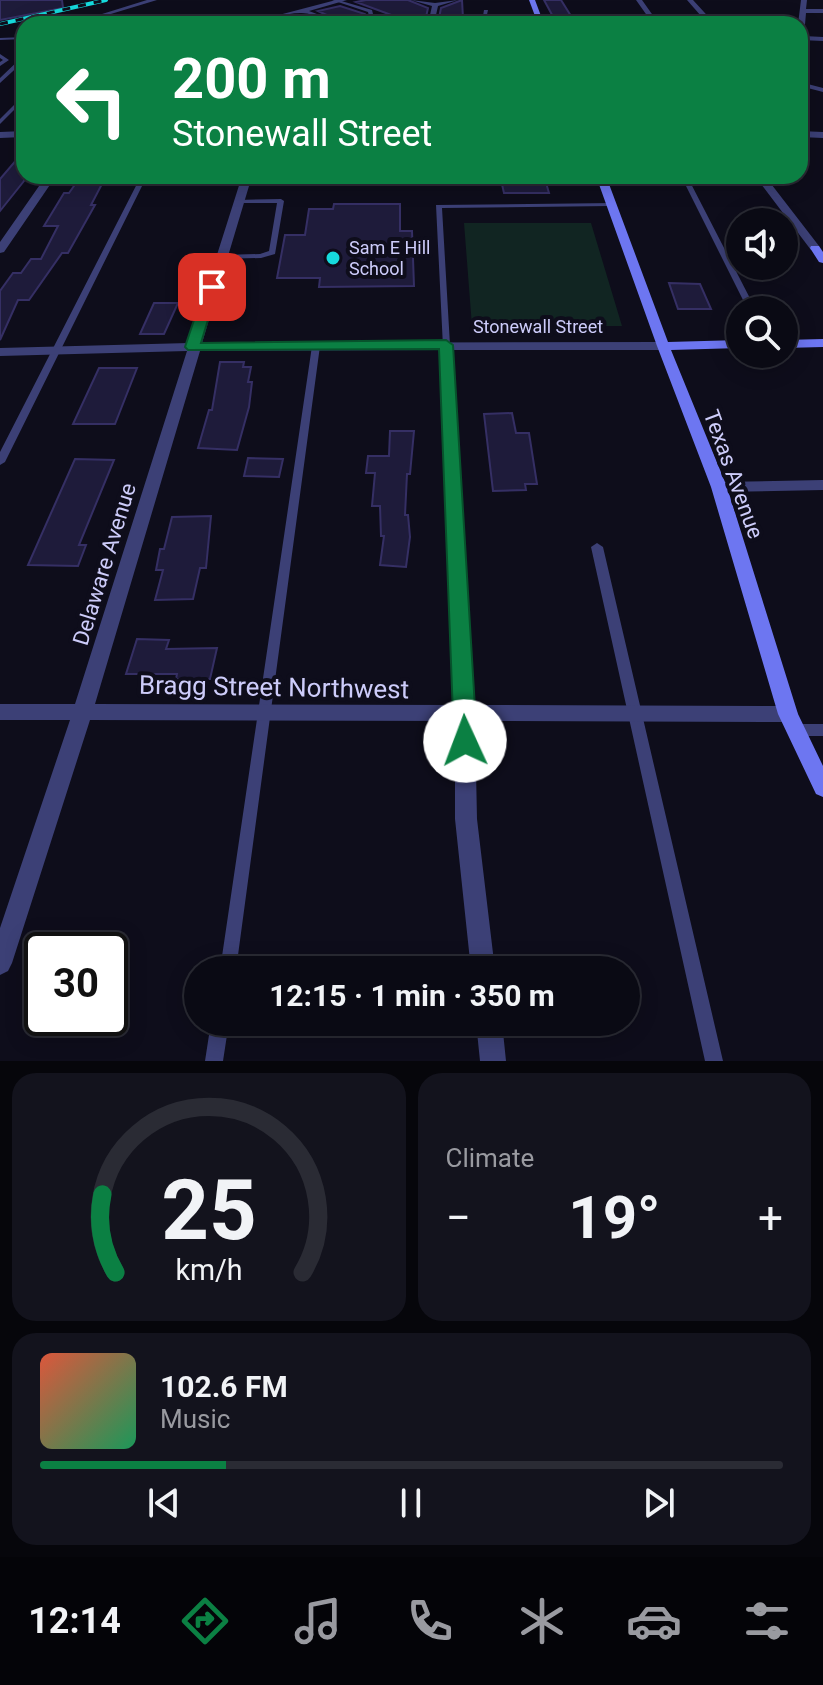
<!DOCTYPE html>
<meta charset="utf-8">
<style>
:root{--surface:#0a0a14;--page:#13131d;--text:#f1f3f6;--muted:#999aa0;--line:#2a2b34;--accent:#0b8043}
body{margin:0;font-family:Roboto,sans-serif;background:var(--page);color:var(--text);height:100vh;display:flex;flex-direction:column;font-size:30px;white-space:nowrap}
*{box-sizing:border-box;margin:0}
p{font-size:26px;color:var(--muted)}
.icon{flex:none;width:44px;height:44px;fill:none;stroke:currentColor;stroke-width:2;stroke-linecap:round;stroke-linejoin:round}
.map{position:relative;height:1061px;overflow:hidden}
.drawer{display:flex;flex-direction:column;gap:12px;padding:12px;background:#06060b;flex:1}
.drawer>*{flex:none}
.guide{position:absolute;left:16px;top:16px;width:792px;height:168px;border-radius:24px;box-shadow:0 4px 20px #0003,0 0 0 2px var(--line);background:#0b8043;color:#fff;overflow:hidden}
.controls{position:absolute;left:726px;top:208px;display:grid;gap:16px}
.controls a{display:grid;place-items:center;width:72px;height:72px;border-radius:50%;background:var(--surface);box-shadow:0 4px 20px #0003,0 0 0 2px var(--line);font-size:40px}
.speed{position:absolute;left:24px;top:932px;display:flex;gap:16px;font-size:40px;font-weight:700;text-align:center}
.speed>*{display:grid;place-content:center;width:104px;height:104px;border-radius:50%;background:var(--surface);box-shadow:0 4px 20px #0003,0 0 0 2px var(--line);line-height:1}
.speed .limit{border:4px solid #111;border-radius:12px;background:#fff;color:#111}
.pin{position:absolute;display:grid;place-items:center;width:68px;height:68px;color:#fff;margin:-34px;border-radius:16px;box-shadow:0 4px 12px #0006}
.me{position:absolute;width:88px;margin:-44px;rotate:358deg;stroke-linejoin:round;filter:drop-shadow(0 0 6px #0008)}
.turn{display:flex;align-items:center;gap:28px;height:168px;padding:0 24px;font-size:36px}
.turn .icon{width:104px;height:104px;stroke-width:2.5}
.turn b{display:block;font-size:56px;line-height:68px}
.big{font-size:60px;font-weight:700;line-height:1.1}
.drawer .widget{flex:1;display:flex;flex-direction:column;justify-content:center;gap:12px;min-width:0;padding:0 28px;border-radius:24px;background:var(--page)}
.drawer .dial{align-items:center;gap:0}
.dial svg{height:208px;overflow:visible;fill:none;stroke:var(--line);stroke-width:7;stroke-linecap:round;text-anchor:middle}
.dial text{fill:var(--text);stroke:none}
.song{display:flex;align-items:center;gap:24px}
.cover{width:96px;height:96px;border-radius:12px;background:linear-gradient(135deg,hsl(10 70% 55%),hsl(150 70% 35%))}
.played{height:8px;border-radius:4px;background:linear-gradient(90deg,var(--accent) 25%,var(--line) 25%)}
.keys{display:flex;justify-content:space-around;direction:ltr}
.heat{display:flex;justify-content:space-between;align-items:center;font-size:44px;direction:ltr}
.drawer .tiles{flex:1;display:grid;gap:12px;grid-template-columns:1fr 1fr}
.widget:last-child{grid-column:span 2}
.trip{position:absolute;left:184px;top:956px;width:456px;height:80px;border-radius:40px;background:var(--surface);box-shadow:0 4px 20px #0003,0 0 0 2px var(--line);font-weight:700;line-height:80px;text-align:center}
.tabs{display:flex;height:128px;justify-content:space-around;align-items:center;background:#040408;color:var(--muted)}
.tabs .icon{width:56px;height:56px}
.tabs .on{color:var(--accent)}
.tabs b{font-size:36px;color:var(--text)}
.map>svg:first-child{display:block}
.green{fill:#112522}
.building{fill:#1e1b3a;stroke:#352f64;stroke-width:2}
.lines{fill:none;stroke-linecap:round;stroke-linejoin:round}
.lane{fill:#3c4076;fill-rule:evenodd}
.street{fill:#3c4076;fill-rule:evenodd}
.secondary{fill:#6d76f1;fill-rule:evenodd}
.rail-casing{stroke:#16dbdd;stroke-width:4}
.rail{stroke:#0e0d1b;stroke-width:3;stroke-dasharray:8;stroke-linecap:butt}
.route{fill:#0b8043;stroke:#07532c;stroke-width:2}
.poi-dot{fill:#16dbdd;stroke:#0e0d1b;stroke-width:3}
.labels{text-anchor:middle;stroke-width:8;stroke-linejoin:round;paint-order:stroke}
.far-poi-label{font-size:18px;fill:#cdccfa;stroke:#0e0d1b;text-anchor:start}
.far-street-label{font-size:18px;fill:#cdccfa;stroke:#0e0d1b}
.street-label{font-size:22px;fill:#cdccfa;stroke:#0e0d1b}
.near-street-label{font-size:26px;fill:#cdccfa;stroke:#0e0d1b}
</style>
<div class="map">
<svg width="823" height="1061" viewBox="0 0 823 1061">
<rect width="100%" height="100%" fill="#0e0d1b"/>
<path class="green" d="M 269,176 L 445,176 L 446,185 L 267,186 Z
M 464,223 L 591,223 L 622,326 L 472,326 Z"/>
<path class="building" d="M 0,0 L 62,0 L 63,8 L 0,20 Z
M 366,0 L 408,0 L 428,8 L 426,17 L 394,16 L 356,2 Z
M 462,0 L 463,18 L 439,18 L 441,8 Z
M 544,0 L 561,0 L 576,24 L 557,24 Z
M 340,6 L 365,14 L 368,19 L 394,24 L 346,24 L 318,11 Z
M 24,151 L 24,181 L 0,211 L 0,179 Z
M 81,176 L 101,176 L 98,182 L 103,182 L 91,205 L 95,205 L 68,253 L 62,253 L 29,300 L 18,300 L 0,340 L 0,291 L 13,273 L 21,273 L 31,259 L 41,259 L 58,226 L 44,226 L 64,193 L 69,193 Z
M 500,176 L 544,176 L 549,193 L 504,193 Z
M 334,204 L 400,204 L 400,231 L 412,231 L 414,286 L 319,287 L 320,278 L 277,278 L 285,235 L 305,235 L 309,209 L 333,209 Z
M 669,283 L 700,284 L 711,309 L 678,309 Z
M 154,303 L 178,303 L 164,334 L 140,334 Z
M 220,362 L 244,362 L 243,367 L 251,367 L 248,382 L 252,382 L 249,407 L 237,450 L 198,448 L 209,410 L 212,410 Z
M 99,368 L 137,368 L 115,424 L 73,424 Z
M 512,413 L 516,433 L 529,433 L 537,484 L 525,484 L 526,490 L 493,491 L 484,414 Z
M 390,431 L 414,431 L 410,474 L 407,474 L 405,515 L 408,515 L 410,537 L 406,567 L 380,565 L 384,536 L 381,536 L 380,506 L 372,506 L 375,473 L 366,473 L 368,456 L 389,456 Z
M 248,458 L 283,459 L 279,477 L 244,476 Z
M 75,459 L 114,460 L 79,545 L 86,545 L 78,566 L 28,565 Z
M 211,516 L 206,568 L 200,568 L 193,599 L 155,600 L 163,570 L 156,570 L 160,549 L 164,549 L 172,517 Z
M 137,639 L 169,640 L 166,649 L 217,648 L 210,679 L 176,679 L 177,674 L 126,674 Z"/>
<g class="lines">
<path class="lane" d="M 332,0 L 338,0 L 372,10 L 373,14 L 394,19 L 482,22 L 484,10 L 488,10 L 485,24 L 394,21 L 369,16 L 368,12 Z
M 24,37 L 24,39 L 0,40 L 0,38 Z
M 0,54 L 9,60 L 0,66 L 0,62 L 3,60 L 0,58 Z
M 22,57 L 24,57 L 24,61 L 0,83 L 0,78 Z
M 24,95 L 24,100 L 0,124 L 0,119 Z
M 141,176 L 147,176 L 5,462 L 0,465 L 0,452 Z
M 681,176 L 687,176 L 756,310 L 748,310 Z
M 281,199 L 284,201 L 275,254 L 261,258 L 218,259 L 217,257 L 221,255 L 260,254 L 269,251 L 277,203 L 238,203 L 235,201 L 236,200 Z
M 614,203 L 614,205 L 612,206 L 442,208 L 450,345 L 449,347 L 443,347 L 436,205 Z
M 316,343 L 320,346 L 236,970 L 220,970 L 312,346 Z
M 597,543 L 603,547 L 723,1061 L 705,1061 L 591,547 Z
M 795,724 L 823,724 L 823,736 L 795,736 L 790,734 L 788,730 L 790,726 Z
M 211,1022 L 229,1022 L 223,1061 L 205,1061 Z"/>
<path class="street" d="M 147,0 L 157,0 L 91,20 L 86,19 Z
M 336,0 L 347,0 L 309,11 L 343,24 C 328,24 315,12 300,13 C 281,13 263,24 244,24 Z
M 411,0 L 435,3 L 458,0 L 438,6 L 434,24 L 428,24 L 432,6 Z
M 636,0 L 642,0 L 659,24 L 653,24 Z
M 687,0 L 693,0 L 715,24 L 708,24 Z
M 801,0 L 807,0 L 806,9 L 823,9 L 823,13 L 806,13 L 804,36 L 823,37 L 823,41 L 800,40 L 798,24 Z
M 800,82 L 823,88 L 823,92 L 800,86 Z
M 24,131 L 24,137 L 0,138 L 0,132 Z
M 800,131 L 823,132 L 823,138 L 800,137 Z
M 46,176 L 56,176 L 4,252 L 0,253 L 0,242 Z
M 242,176 L 252,176 L 202,343 L 663,342 L 669,346 L 663,350 L 453,350 L 474,705 L 788,706 L 795,708 L 798,714 L 795,720 L 788,722 L 475,721 L 477,819 L 495,970 L 471,970 L 455,819 L 455,721 L 90,720 L 12,963 L 8,971 L 0,975 L 0,928 L 70,720 L 0,720 L 0,704 L 75,704 L 187,351 L 0,356 L 0,348 L 189,343 ZM 440,350 L 455,705 L 95,704 L 200,351 Z
M 755,176 L 765,176 L 819,246 L 819,250 L 811,250 Z
M 823,480 L 823,490 L 719,492 L 711,487 L 719,482 Z
M 476,1022 L 502,1022 L 506,1061 L 480,1061 Z"/>
<path class="secondary" d="M 529,0 L 535,0 L 544,24 L 538,24 Z
M 596,176 L 606,176 L 668,342 L 740,340 L 740,348 L 671,350 L 727,487 L 798,714 L 823,766 L 823,797 L 816,794 L 778,714 L 711,487 L 657,346 Z
M 811,246 L 819,246 L 823,252 L 823,263 L 819,262 L 810,248 Z
M 823,339 L 823,347 L 784,348 L 784,340 Z"/>
<defs>
<path id="rail" d="M 0,24 L 106,0"/>
</defs>
<use href="#rail" class="rail-casing"/>
<use href="#rail" class="rail"/>
</g>
<path class="route" d="M 212,283 L 218,287 L 201,343 L 446,340 L 453,345 L 477,741 L 473,747 L 465,750 L 457,747 L 454,741 L 439,349 L 188,350 L 185,347 L 205,287 Z"/>
<circle class="poi-dot" cx="333" cy="258" r="8"/>
<g class="labels">
<g class="far-poi-label">
<text x="349" y="254">Sam E Hill<tspan x="349" dy="21">School</tspan></text>
</g>
<g class="far-street-label">
<text x="538" y="333">Stonewall Street</text>
</g>
<g class="street-label">
<text transform="translate(734 474) rotate(70)" y="8">Texas Avenue</text>
<text transform="translate(104 564) rotate(-73)" y="8">Delaware Avenue</text>
</g>
<g class="near-street-label">
<text transform="translate(274 687) rotate(1)" y="9">Bragg Street Northwest</text>
</g>
</g>
</svg>
<div class="controls">
<a><svg class="icon" aria-label="sound" viewBox="0 0 24 24"><path d="M4 9h4l5-4v14l-5-4H4zM17 9q2 3 0 6"/></svg></a>
<a><svg class="icon" aria-label="search" viewBox="0 0 24 24"><circle cx="10" cy="10" r="6"/><path d="M15 15l6 6"/></svg></a>
</div>
<div class="speed"><div class="limit">30</div></div>
<div class="pin" style="left:212px;top:287px;background:#d93025"><svg class="icon" aria-label="arrive" viewBox="0 0 24 24"><path d="M6 21V4h12l-3 4 3 4H6"/></svg></div>
<svg class="me" style="left:465px;top:741px" viewBox="-20 -20 40 40"><circle r="19" fill="#fff"/><path d="M0-13L10 11 0 6-10 11z" fill="#0b8043"/></svg>
<div class="trip">12:15 · 1 min · 350 m</div>
<div class="guide">
<div class="turn"><svg class="icon" aria-label="left" viewBox="0 0 24 24"><path d="M17 20v-9H6M10 6l-5 5 5 5"/></svg><div><b>200 m</b>Stonewall Street</div></div>
</div>
</div>
<section class="drawer">
<div class="tiles">
<div class="widget dial"><svg viewBox="0 0 100 80">
<path d="M14 69A42 42 0 1 1 86 69"/>
<path d="M14 69A42 42 0 0 1 9 39" stroke="#0b8043"/>
<text x="50" y="56" font-size="32" font-weight="700">25</text>
<text x="50" y="72" font-size="11">km/h</text>
</svg></div>
<div class="widget"><p>Climate</p>
<div class="heat"><a>−</a><b class="big">19°</b><a>+</a></div>
</div>
<div class="widget">
<div class="song"><i class="cover"></i><div><b>102.6 FM</b><p>Music</p></div></div>
<div class="played"></div>
<div class="keys"><svg class="icon" aria-label="previous" viewBox="0 0 24 24"><path d="M18 5L8 12l10 7zM5 5v14"/></svg><svg class="icon" aria-label="pause" viewBox="0 0 24 24"><path d="M8 5v14M16 5v14"/></svg><svg class="icon" aria-label="next" viewBox="0 0 24 24"><path d="M6 5l10 7-10 7zM19 5v14"/></svg></div>
</div>
</div>
</section>
<nav class="tabs">
<b>12:14</b>
<svg class="icon on" aria-label="directions" viewBox="0 0 24 24"><path d="M12 3l9 9-9 9-9-9zM9 14v-3h6M13 9l2 2-2 2"/></svg>
<svg class="icon" aria-label="music" viewBox="0 0 24 24"><path d="M9 18V5l10-2v13"/><circle cx="6" cy="18" r="3"/><circle cx="16" cy="16" r="3"/></svg>
<svg class="icon" aria-label="phone" viewBox="0 0 24 24"><path d="M5 4h4l2 5-3 2q2 4 5 5l2-3 5 2v4C11 20 4 13 5 4z"/></svg>
<svg class="icon" aria-label="climate" viewBox="0 0 24 24"><path d="M12 3v18M4 7l16 10M4 17L20 7"/></svg>
<svg class="icon" aria-label="car" viewBox="0 0 24 24"><path d="M5 17H2v-5l4-1 3-4h7l3 4 3 1v5h-3M9 17h6M6 11h13"/><circle cx="7" cy="17" r="2"/><circle cx="17" cy="17" r="2"/></svg>
<svg class="icon" aria-label="filters" viewBox="0 0 24 24"><path d="M4 7h16M4 17h16"/><circle cx="9" cy="7" r="2"/><circle cx="15" cy="17" r="2"/></svg>
</nav>
